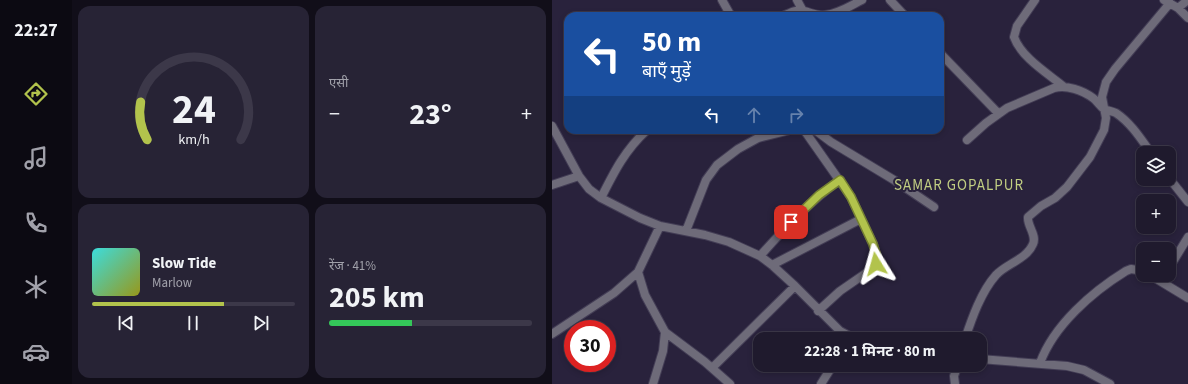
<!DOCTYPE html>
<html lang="hi">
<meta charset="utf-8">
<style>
:root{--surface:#1f1a2d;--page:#272335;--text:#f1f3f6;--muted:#a1a1aa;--line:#3c3849;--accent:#b2c34c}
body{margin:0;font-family:"Source Sans 3","Noto Sans Devanagari",sans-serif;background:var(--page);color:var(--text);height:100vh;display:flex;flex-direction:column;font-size:15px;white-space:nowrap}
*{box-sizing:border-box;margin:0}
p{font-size:13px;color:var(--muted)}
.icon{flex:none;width:22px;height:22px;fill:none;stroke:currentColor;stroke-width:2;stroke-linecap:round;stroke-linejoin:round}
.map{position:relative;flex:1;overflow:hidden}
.panel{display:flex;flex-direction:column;gap:6px;padding:6px;background:#110e19;width:480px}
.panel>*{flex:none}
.top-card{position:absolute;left:12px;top:12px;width:380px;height:122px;border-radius:12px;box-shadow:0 2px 6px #0003,0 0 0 1px var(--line);background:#1a4fa0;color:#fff;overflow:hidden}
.fabs{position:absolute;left:584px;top:146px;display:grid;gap:8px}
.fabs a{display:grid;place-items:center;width:40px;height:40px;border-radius:8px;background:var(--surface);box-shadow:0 2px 6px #0003,0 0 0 1px var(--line);font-size:20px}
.speed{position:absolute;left:12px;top:320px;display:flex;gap:8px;font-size:20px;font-weight:700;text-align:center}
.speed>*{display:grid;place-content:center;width:52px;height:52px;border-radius:50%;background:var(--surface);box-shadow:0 2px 6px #0003,0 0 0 1px var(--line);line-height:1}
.speed .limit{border:6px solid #d22;background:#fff;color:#111}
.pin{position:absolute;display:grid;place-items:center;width:34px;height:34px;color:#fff;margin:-17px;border-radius:8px;box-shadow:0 2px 6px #0006}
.me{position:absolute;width:44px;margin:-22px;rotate:352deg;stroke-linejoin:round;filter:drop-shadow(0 0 3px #0008)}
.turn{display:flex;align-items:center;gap:14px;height:84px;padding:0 12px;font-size:18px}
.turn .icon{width:52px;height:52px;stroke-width:2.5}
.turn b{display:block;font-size:28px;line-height:34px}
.lanes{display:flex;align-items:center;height:38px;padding:0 12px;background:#0003;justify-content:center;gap:20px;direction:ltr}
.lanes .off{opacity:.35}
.big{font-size:30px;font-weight:700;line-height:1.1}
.panel .widget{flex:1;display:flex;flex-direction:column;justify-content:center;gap:6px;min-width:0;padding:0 14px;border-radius:12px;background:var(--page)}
.panel .dial{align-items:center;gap:0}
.dial svg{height:104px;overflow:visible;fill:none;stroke:var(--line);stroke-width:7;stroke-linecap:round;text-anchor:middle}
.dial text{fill:var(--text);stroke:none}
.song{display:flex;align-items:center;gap:12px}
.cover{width:48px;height:48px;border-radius:6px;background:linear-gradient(135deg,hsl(180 70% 55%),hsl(60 70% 35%))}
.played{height:4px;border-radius:2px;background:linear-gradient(90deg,var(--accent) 65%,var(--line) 65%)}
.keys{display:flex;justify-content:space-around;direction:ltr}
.heat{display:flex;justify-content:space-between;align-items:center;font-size:22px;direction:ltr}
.charge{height:6px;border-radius:3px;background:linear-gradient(90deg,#34c759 41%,var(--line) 0)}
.panel .tiles{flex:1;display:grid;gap:6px;grid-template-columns:repeat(2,1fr)}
.trip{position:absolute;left:201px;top:332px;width:234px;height:40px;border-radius:12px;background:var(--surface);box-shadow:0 2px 6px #0003,0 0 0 1px var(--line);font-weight:700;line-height:40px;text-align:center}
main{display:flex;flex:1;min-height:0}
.dock{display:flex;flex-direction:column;width:72px;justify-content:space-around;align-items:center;background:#0c0a12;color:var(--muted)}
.dock .icon{width:28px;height:28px}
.dock .selected{color:var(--accent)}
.dock b{font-size:18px;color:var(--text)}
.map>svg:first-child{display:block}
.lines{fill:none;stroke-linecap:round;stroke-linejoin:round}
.minor-casing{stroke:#433d55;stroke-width:10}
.minor{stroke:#6e6b79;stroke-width:8}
.route-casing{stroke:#747f31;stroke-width:10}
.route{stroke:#b2c34c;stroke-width:7}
.labels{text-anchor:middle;stroke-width:4;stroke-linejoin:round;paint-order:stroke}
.quarter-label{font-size:15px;letter-spacing:1px;fill:#c1ce82;stroke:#29223c}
</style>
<main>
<nav class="dock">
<b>22:27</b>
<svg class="icon selected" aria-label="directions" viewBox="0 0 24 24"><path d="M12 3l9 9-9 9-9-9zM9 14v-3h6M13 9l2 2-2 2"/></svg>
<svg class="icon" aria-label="music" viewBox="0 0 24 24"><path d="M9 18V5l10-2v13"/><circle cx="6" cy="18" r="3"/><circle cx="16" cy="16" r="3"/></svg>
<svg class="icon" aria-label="phone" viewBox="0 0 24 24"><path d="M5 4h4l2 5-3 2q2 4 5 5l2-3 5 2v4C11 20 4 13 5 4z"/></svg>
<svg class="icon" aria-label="climate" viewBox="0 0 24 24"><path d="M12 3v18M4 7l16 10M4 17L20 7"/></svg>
<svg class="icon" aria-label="car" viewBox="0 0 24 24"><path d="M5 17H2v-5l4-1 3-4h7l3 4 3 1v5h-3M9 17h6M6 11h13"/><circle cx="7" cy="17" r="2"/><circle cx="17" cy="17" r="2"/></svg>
</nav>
<section class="panel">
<div class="tiles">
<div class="widget dial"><svg viewBox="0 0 100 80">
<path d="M14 69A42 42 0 1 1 86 69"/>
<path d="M14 69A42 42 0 0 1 9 40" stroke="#b2c34c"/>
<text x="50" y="56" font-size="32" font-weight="700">24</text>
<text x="50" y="72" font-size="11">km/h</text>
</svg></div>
<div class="widget"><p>एसी</p>
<div class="heat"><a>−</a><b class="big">23°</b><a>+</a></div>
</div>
<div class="widget">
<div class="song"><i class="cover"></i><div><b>Slow Tide</b><p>Marlow</p></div></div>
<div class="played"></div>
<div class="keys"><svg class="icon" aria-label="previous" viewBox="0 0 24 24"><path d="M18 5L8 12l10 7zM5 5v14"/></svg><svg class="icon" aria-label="pause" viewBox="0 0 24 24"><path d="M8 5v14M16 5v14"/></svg><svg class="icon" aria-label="next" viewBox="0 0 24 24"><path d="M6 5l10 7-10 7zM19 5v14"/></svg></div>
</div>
<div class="widget"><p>रेंज · 41%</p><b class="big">205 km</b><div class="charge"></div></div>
</div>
</section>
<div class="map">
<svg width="636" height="384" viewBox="0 0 636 384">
<rect width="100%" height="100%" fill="#29223c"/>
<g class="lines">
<defs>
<path id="minor" d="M 170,0 L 179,16
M 245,0 L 252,13
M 338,0 L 353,16
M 483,0 L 465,26 L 462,37 C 469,57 495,73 511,86
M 612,0 L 626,8 L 636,18
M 626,8 L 636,0
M 231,16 C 238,13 245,9 252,11 C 260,13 264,16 273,15 C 286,14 298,6 310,0
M 388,53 L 446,113
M 0,126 L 27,176 L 37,189 L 49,198 L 88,218 L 108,226 L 153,235 L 177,242 L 208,256 L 220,265 L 243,286 L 288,331 L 303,339
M 252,130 L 299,197 L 321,244 L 325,257 L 324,264 L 317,271 L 288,291 L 266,311
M 263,130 L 279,142 L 342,180 L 382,207
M 415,140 L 434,123 L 455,108 L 502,88 C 515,85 530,90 541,98 C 545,101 548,106 552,109 C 556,111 560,111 564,113 C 579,123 589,139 599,153
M 617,178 L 636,202
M 0,185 L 27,176
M 49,198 C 62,172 73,150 95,130
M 134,231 L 154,180 L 165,165 L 186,149 L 206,138 L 238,130
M 208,256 C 233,228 257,202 288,180
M 220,265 L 309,219
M 617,266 L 622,260 L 636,237
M 598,275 L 636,298
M 113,332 L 153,362 L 178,384
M 0,334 L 62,293 L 86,272
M 413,339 C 420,318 429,292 444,275 C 454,264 475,259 481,244 C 485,235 475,226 476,217 L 489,206 L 503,198 L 515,187 L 538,157 L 552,130 L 554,118 L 550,97 L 554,82 L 563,69 L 618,3
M 428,359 L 515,366 L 532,370 L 558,384
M 488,363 C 502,325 540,292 574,271 L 579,269 L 591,271
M 160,368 L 243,286
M 101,384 L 111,351 L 113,332 L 93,295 L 86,272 L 108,226
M 269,384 L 281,365
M 403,384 L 402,376 L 406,365"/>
</defs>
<use href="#minor" class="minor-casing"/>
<use href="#minor" class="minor"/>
</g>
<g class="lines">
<defs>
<path id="route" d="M 239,222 L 267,195 L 288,180 L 299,197 L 321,244 L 325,257 L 324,264"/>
</defs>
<use href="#route" class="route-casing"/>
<use href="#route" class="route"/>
</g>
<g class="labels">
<g class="quarter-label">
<text x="407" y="190">SAMAR GOPALPUR</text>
</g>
</g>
</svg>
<div class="fabs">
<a><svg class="icon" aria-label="layers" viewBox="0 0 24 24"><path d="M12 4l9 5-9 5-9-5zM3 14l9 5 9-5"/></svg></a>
<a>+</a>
<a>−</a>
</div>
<div class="speed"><div class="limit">30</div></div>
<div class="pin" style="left:239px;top:222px;background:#d93025"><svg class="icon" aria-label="arrive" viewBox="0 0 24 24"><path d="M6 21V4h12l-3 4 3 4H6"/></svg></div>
<svg class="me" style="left:324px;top:264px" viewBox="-20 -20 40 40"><path d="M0-17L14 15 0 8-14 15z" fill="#b2c34c" stroke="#fff" stroke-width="4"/></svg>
<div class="trip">22:28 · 1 मिनट · 80 m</div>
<div class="top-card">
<div class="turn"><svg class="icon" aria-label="left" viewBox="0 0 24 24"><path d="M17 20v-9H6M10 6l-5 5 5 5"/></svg><div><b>50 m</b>बाएँ मुड़ें</div></div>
<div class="lanes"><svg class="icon" aria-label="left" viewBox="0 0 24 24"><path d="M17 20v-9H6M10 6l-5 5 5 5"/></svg><svg class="icon off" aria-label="ahead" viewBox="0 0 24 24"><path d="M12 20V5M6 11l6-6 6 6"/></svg><svg class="icon off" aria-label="right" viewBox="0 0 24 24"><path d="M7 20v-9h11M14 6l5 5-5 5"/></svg></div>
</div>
</div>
</main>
